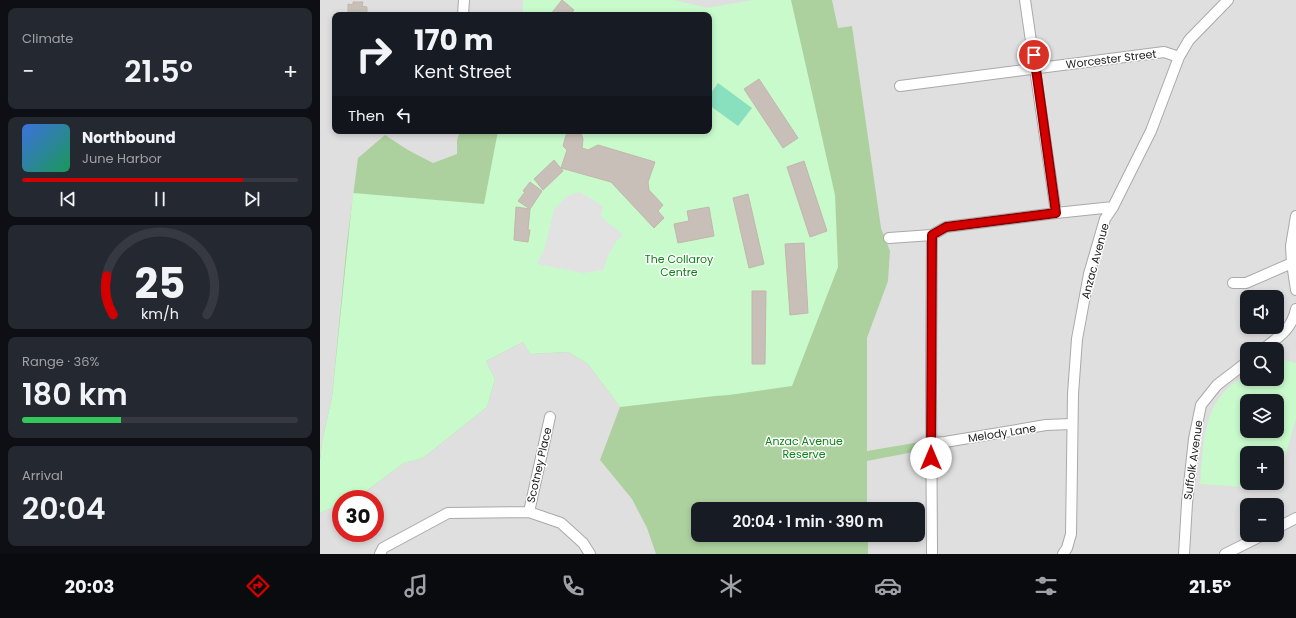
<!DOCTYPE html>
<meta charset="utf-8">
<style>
:root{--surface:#171b24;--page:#242831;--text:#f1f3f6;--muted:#9ea1a6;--line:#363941;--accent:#d40000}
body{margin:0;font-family:Poppins,sans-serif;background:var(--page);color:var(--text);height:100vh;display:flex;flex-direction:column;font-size:15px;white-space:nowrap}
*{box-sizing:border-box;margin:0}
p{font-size:13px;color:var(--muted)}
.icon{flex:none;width:22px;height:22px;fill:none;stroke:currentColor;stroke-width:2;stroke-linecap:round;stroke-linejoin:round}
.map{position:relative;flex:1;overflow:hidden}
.panel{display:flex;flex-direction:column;gap:8px;padding:8px;background:#0d0f14;width:320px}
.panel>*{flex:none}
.top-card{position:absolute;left:12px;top:12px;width:380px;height:122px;border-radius:8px;box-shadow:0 2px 6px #0003;background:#171b24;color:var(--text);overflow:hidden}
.tools{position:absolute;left:920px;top:290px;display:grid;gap:8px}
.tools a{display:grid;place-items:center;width:44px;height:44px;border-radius:8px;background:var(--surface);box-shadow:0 2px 6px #0003;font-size:20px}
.speed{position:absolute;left:12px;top:490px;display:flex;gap:8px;font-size:20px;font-weight:700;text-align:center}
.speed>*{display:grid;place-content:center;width:52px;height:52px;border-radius:50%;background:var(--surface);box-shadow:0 2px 6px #0003;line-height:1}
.speed .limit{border:6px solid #d22;background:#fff;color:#111}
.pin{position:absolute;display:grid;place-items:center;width:34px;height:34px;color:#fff;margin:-17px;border:2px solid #fff;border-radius:50%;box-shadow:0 1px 4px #0007}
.me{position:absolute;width:44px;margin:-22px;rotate:0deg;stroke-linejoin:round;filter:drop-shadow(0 0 3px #0008)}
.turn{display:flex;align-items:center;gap:14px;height:84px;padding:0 16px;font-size:18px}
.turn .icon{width:52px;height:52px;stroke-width:2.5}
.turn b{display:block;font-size:28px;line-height:34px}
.then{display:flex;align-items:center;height:38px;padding:0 16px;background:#0003;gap:8px;font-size:15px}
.big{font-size:30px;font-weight:600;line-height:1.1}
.panel .card{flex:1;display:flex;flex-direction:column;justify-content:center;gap:6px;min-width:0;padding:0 14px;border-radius:8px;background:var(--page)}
.panel .dial{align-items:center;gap:0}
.dial svg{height:104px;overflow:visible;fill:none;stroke:var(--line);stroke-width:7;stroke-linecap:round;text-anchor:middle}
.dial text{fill:var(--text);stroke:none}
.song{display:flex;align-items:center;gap:12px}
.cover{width:48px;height:48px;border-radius:6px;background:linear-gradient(135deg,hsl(220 70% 55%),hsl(150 70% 35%))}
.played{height:4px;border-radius:2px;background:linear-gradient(90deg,var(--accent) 80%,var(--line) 80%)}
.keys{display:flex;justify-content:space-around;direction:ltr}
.heat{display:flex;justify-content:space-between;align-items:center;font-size:22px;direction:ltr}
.charge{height:6px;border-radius:3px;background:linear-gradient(90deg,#34c759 36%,var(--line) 0)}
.trip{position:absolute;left:371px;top:502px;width:234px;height:40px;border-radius:8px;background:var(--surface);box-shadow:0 2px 6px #0003;font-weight:600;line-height:40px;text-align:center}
.tab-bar{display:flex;height:64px;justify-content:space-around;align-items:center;background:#090b0e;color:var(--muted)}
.tab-bar .icon{width:28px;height:28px}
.tab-bar .current{color:var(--accent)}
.tab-bar b{font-size:18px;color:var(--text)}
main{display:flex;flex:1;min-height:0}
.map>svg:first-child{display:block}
.residential{fill:#e0dfdf;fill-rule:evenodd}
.forest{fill:#add19e}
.park{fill:#c8facc;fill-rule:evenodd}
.pitch{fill:#88e0be}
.parking{fill:#e2e2e2}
.building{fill:#c7bfb8;stroke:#c4b6ab}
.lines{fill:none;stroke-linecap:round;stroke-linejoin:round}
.minor-casing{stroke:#a9a9a9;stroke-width:12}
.minor{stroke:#fff;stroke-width:10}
.route-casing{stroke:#8a0000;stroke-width:10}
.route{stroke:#d40000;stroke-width:7}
.labels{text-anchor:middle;stroke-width:3;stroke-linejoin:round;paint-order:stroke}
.street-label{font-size:11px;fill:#222;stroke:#fff}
.park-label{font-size:11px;fill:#0c8416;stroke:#fff}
</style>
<main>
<section class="panel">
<div class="card"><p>Climate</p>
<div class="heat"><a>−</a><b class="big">21.5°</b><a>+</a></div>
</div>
<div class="card">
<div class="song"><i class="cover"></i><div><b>Northbound</b><p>June Harbor</p></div></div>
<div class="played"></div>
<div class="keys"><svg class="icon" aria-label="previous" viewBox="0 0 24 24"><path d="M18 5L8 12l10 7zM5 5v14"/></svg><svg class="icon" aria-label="pause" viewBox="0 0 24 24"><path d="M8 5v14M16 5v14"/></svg><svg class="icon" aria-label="next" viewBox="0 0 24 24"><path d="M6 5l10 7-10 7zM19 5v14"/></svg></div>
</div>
<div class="card dial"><svg viewBox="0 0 100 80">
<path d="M14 69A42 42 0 1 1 86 69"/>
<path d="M14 69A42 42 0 0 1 9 39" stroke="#d40000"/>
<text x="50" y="56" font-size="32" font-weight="700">25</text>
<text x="50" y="72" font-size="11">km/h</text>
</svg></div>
<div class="card"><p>Range · 36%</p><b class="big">180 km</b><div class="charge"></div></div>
<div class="card"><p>Arrival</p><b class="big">20:04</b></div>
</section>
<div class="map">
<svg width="976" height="554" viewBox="0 0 976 554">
<rect width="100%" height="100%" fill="#f2efe9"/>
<path class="residential" d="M 0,0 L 976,0 L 976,554 L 0,554 ZM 15,15 L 389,15 L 389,131 L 15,131 ZM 927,297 L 957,297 L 957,327 L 927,327 ZM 927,349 L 957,349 L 957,379 L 927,379 ZM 927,401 L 957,401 L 957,431 L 927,431 ZM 927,453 L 957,453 L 957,483 L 927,483 ZM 21,499 L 55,499 L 55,533 L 21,533 ZM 927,505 L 957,505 L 957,535 L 927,535 ZM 378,509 L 598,509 L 598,535 L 378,535 Z"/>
<path class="forest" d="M 454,0 L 512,0 L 518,28 L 532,26 L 561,228 L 570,251 L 568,281 L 547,338 L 547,451 L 600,442 L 599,451 L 547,461 L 547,509 L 378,509 L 378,535 L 548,535 L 548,554 L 336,554 L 327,528 L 312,499 L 280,460 L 300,407 L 268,364 L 248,352 L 210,354 L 203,342 L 166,361 L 175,379 L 167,407 L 103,458 L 84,463 L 41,495 L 32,499 L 21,499 L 21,504 L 0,513 L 0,460 L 2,442 L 12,397 L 27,242 L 38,158 L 65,135 L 88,150 L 113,163 L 137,154 L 137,140 L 140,131 L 178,131 L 393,164 Z"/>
<path class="park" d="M 203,0 L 354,0 L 387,8 L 433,0 L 471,0 L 515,195 L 518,267 L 472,386 L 409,395 L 395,396 L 300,407 L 268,364 L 248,352 L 210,354 L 203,342 L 166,361 L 175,379 L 167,407 L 103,458 L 84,463 L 41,495 L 32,499 L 21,499 L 21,504 L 0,513 L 0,460 L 2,442 L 12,397 L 33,193 L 164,204 L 178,131 L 389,131 L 389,15 L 203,15 Z
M 957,358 L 976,363 L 976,419 L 964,460 L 957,464 L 957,453 L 927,453 L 927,483 L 928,483 L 922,487 L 880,484 C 883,453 882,415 905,391 C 911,385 920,379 927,374 L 927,379 L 957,379 ZM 927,401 L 957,401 L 957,431 L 927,431 Z"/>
<path class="pitch" d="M 398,83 L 432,108 L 418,126 L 389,105 L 389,96 Z"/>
<path class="parking" d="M 259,192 L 272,199 L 283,207 L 281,217 L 303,235 L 296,241 L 288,256 L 283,270 L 263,273 L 217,264 L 225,247 L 234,210 L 247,196 Z"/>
<path class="building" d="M 242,0 L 254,10 L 250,15 L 230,15 Z
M 33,2 L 43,2 L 42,6 L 47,7 L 47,15 L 31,15 L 31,14 L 28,14 L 28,4 L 33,5 Z
M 439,79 L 478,138 L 463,148 L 424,89 Z
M 252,131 L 261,133 L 263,139 L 262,148 L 268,150 L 278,145 L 335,162 L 328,182 L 329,190 L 343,205 L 338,211 L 344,218 L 334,228 L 291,182 L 241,168 L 247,150 L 243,146 L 246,135 Z
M 234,160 L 243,171 L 223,190 L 214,179 Z
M 484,161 L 507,231 L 490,237 L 467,167 Z
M 210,182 L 222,191 L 210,209 L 198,201 L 205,192 L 203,191 Z
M 428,194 L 444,264 L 429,268 L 413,198 Z
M 196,207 L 210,209 L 208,230 L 210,230 L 208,242 L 194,240 Z
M 389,207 L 394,236 L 358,243 L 354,224 L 369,221 L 367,211 Z
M 484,243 L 488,313 L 470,315 L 465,244 Z
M 432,291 L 446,291 L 445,364 L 432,364 Z"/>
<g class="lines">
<defs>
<path id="minor" d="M 705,0 L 736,213
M 143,15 L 144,0
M 580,86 L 844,52 L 859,57
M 976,216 L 971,246 L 972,263 L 976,290
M 569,238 L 612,235
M 913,283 L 926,283 L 972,263
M 943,349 C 959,337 972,329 976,309
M 611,443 L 625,442 L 726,425 L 752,424
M 209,512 L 230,417
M 957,528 L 976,518
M 60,554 L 63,548 L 128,513 L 209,512 L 241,523 L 263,543 L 270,554
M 612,554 L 611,385 L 612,235 L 626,227 L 736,213 L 793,207
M 743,554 L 747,548 L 751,534 L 753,394 L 757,339 L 769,274 L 785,219 L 793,207 L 831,131 L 859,57 L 869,40 L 908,0
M 864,554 L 867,503 L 874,439 L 881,405 L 897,385 L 927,362
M 905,554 L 943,535"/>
</defs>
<use href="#minor" class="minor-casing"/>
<use href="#minor" class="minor"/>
</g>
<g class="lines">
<defs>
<path id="route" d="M 611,458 L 612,235 L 626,227 L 736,213 L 714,55"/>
</defs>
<use href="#route" class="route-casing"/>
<use href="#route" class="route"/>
</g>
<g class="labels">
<g class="street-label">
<text transform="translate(791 59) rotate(-7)" y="4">Worcester Street</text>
<text transform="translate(775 261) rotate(-75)" y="4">Anzac Avenue</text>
<text transform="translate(682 433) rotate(-9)" y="4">Melody Lane</text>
<text transform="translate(873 460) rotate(-82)" y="4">Suffolk Avenue</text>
<text transform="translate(219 465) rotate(-77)" y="4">Scotney Place</text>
</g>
<g class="park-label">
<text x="359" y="263">The Collaroy<tspan x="359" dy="13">Centre</tspan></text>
<text x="484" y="445">Anzac Avenue<tspan x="484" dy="13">Reserve</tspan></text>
</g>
</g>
</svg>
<div class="tools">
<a><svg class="icon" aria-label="sound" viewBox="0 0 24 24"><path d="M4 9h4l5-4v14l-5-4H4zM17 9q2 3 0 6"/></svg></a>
<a><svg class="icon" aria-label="search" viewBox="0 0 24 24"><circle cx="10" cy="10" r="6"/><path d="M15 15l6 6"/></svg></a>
<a><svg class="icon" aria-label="layers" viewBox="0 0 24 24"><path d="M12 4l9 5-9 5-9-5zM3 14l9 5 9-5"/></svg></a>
<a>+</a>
<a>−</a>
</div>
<div class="speed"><div class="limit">30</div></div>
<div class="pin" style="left:714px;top:55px;background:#d93025"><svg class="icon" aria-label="arrive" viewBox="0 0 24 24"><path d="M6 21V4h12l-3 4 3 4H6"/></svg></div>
<svg class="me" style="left:611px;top:458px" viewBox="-20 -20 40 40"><circle r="19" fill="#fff"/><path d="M0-13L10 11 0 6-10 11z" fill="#d40000"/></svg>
<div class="trip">20:04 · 1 min · 390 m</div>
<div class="top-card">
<div class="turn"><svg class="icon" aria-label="right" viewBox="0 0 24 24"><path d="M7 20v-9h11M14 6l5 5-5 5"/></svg><div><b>170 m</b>Kent Street</div></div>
<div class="then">Then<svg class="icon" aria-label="left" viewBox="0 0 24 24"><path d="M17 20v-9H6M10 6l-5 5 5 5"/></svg></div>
</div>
</div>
</main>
<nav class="tab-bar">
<b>20:03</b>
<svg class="icon current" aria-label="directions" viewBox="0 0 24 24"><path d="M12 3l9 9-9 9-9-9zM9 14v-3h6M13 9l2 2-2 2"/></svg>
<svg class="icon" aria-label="music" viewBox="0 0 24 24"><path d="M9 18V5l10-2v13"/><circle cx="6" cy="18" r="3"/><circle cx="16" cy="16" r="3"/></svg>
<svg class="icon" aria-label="phone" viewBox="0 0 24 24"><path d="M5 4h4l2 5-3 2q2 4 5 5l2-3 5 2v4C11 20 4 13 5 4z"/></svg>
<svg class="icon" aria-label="climate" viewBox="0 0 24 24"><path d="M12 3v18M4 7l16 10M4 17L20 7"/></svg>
<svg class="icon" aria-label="car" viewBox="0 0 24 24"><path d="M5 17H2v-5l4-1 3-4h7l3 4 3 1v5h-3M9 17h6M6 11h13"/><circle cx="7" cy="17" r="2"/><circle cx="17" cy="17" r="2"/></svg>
<svg class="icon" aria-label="filters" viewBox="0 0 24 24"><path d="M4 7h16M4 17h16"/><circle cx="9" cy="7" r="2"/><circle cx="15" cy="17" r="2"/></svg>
<b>21.5°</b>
</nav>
